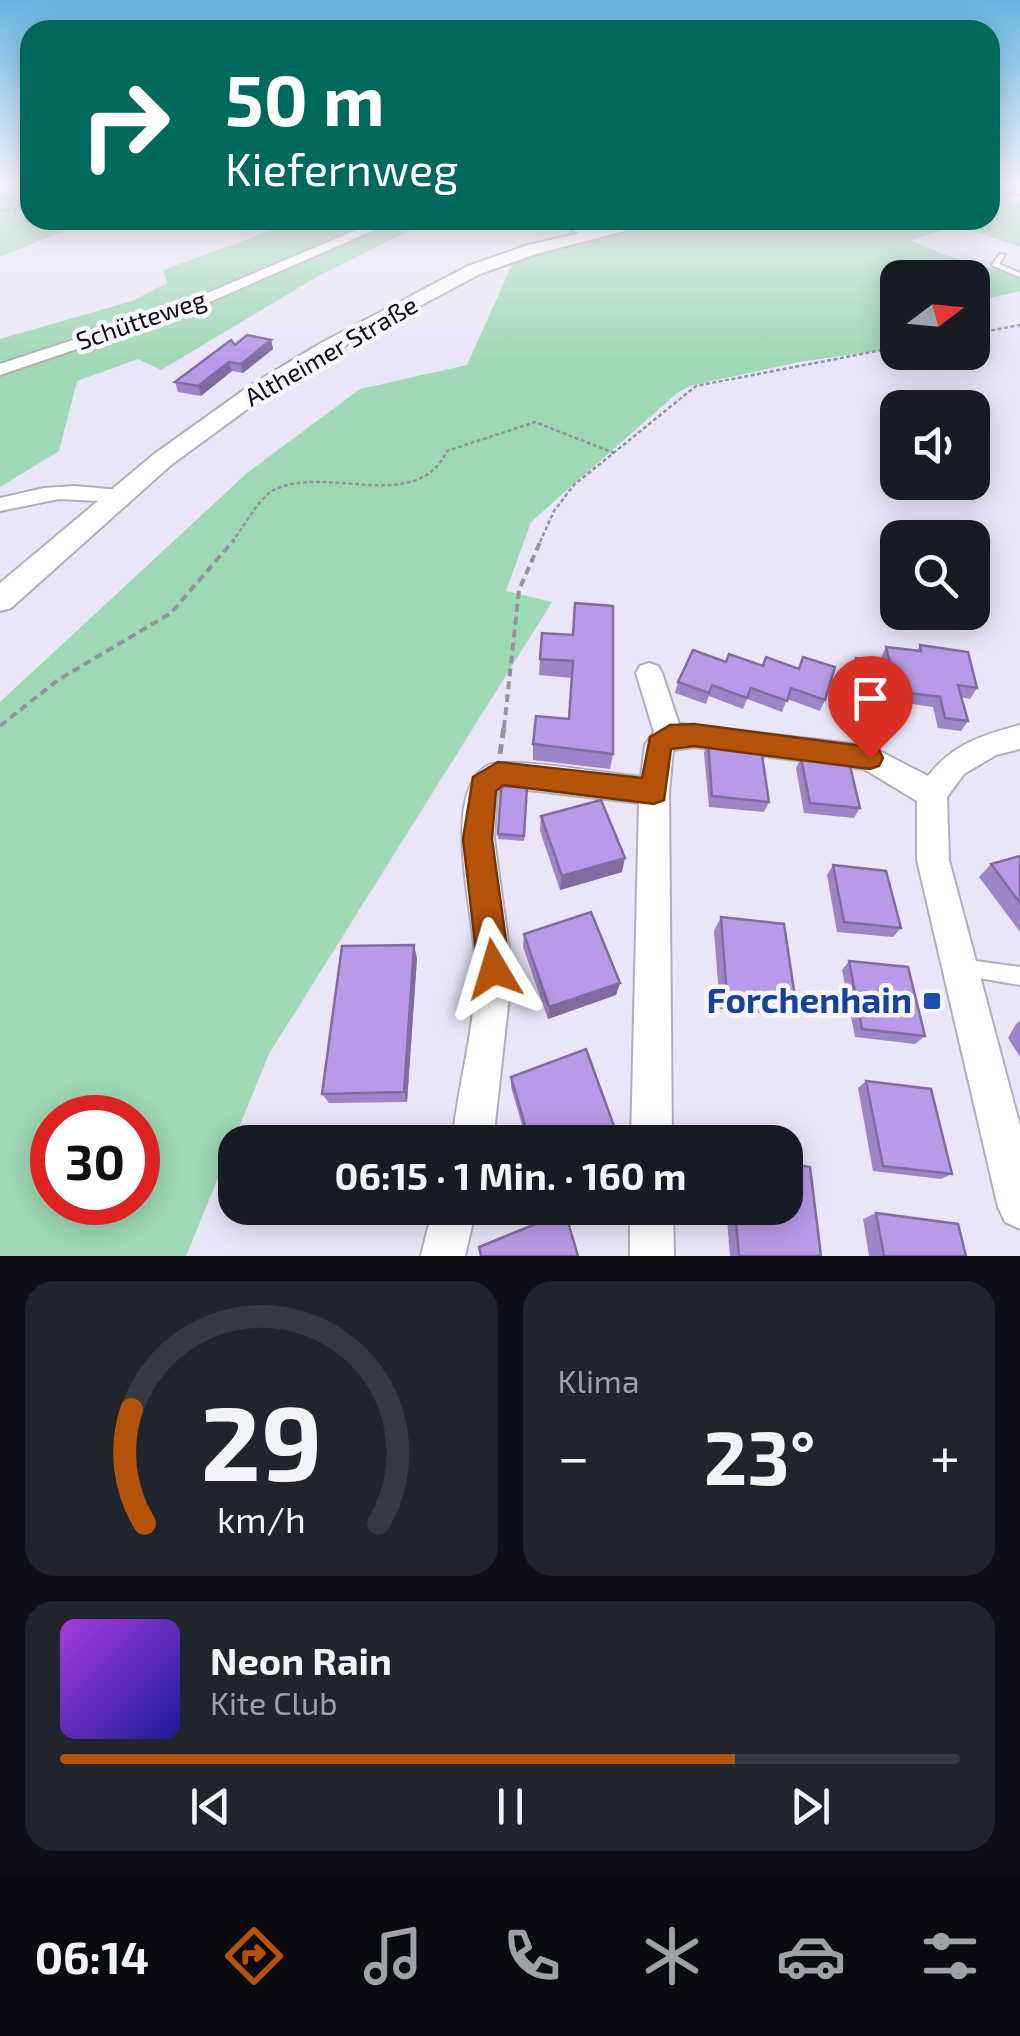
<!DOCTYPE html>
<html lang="de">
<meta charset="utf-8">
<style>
:root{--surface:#171b24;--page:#20242c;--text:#f1f3f6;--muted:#9ea1a6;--line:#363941;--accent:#b45309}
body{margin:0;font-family:"Exo 2",sans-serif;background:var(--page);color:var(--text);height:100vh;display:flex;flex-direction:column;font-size:38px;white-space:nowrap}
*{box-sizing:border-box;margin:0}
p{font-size:32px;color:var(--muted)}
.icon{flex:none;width:55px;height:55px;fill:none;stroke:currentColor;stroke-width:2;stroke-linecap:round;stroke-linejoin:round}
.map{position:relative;height:1256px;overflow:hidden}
.panel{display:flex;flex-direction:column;gap:25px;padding:25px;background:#0d0f14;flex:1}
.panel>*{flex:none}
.hud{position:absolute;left:20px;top:20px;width:980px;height:210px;border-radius:30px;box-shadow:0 5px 25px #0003;background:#00695c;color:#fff;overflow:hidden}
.needle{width:65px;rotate:74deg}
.controls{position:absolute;left:880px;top:260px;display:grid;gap:20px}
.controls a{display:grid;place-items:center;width:110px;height:110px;border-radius:20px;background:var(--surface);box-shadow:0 5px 25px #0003;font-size:50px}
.speed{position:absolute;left:30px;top:1095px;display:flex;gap:20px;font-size:50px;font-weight:700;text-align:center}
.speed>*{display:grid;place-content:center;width:130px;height:130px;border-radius:50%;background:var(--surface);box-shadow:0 5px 25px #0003;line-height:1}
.speed .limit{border:15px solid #d22;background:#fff;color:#111}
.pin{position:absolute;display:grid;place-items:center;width:85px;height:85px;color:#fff;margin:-102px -42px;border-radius:50% 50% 50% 0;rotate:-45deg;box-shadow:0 0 10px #0007}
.pin .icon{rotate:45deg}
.me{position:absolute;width:110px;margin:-55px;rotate:353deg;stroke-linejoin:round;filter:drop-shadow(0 0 8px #0008)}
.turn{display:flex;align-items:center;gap:35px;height:210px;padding:0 40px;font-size:45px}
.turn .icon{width:130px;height:130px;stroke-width:2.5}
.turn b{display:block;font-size:70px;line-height:85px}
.big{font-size:75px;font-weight:700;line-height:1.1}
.panel .widget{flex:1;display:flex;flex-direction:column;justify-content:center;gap:15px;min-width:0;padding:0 35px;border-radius:30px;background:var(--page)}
.panel .dial{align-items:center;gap:0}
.dial svg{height:260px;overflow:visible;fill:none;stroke:var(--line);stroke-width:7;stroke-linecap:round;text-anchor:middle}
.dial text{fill:var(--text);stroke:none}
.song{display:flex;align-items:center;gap:30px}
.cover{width:120px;height:120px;border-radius:15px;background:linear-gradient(135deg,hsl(280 70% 55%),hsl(240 70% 35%))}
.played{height:10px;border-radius:5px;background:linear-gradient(90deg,var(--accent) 75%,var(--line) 75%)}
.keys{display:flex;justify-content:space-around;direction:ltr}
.heat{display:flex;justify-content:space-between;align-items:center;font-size:55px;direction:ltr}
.panel .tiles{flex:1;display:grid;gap:25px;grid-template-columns:1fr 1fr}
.widget:last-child{grid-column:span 2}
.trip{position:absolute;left:218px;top:1125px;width:585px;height:100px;border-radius:30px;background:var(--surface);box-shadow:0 5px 25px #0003;font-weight:700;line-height:100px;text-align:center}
.dock{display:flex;height:160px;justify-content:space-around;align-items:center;background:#090b0e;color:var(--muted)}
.dock .icon{width:70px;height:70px}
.dock .selected{color:var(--accent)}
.dock b{font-size:45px;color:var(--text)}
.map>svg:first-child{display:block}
.green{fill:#9fd8b4;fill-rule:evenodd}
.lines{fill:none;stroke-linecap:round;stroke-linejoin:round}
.service-casing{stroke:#b0adbe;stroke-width:4}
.minor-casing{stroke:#b0adbe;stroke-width:4}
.tertiary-casing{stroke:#b0adbe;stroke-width:4}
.primary-casing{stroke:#b0adbe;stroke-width:4}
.path-far2{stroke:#94929f;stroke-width:2.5;stroke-dasharray:4 2.5;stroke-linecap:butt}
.path-far1{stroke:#94929f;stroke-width:4;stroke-dasharray:8 5;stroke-linecap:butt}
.path{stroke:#94929f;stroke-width:5;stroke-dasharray:10 6;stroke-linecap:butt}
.service{fill:#fff;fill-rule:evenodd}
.minor{fill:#fff;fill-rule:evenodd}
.tertiary{fill:#fff;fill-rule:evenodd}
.primary{fill:#fff;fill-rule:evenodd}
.wall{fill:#9e85c8}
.shaded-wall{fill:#816ca2}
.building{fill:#b89be8;stroke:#816ca2;stroke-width:2.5}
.route{fill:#b45309;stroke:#753606;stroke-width:2.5}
.transit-dot{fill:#1a4fb4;stroke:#f7f5fd;stroke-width:4}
.labels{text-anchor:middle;stroke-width:9;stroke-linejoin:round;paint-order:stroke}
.far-street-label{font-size:25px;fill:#0d0c12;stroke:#f7f5fd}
.near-transit-label{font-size:35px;font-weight:bold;fill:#164399;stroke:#f7f5fd;text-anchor:end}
</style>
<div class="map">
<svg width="1020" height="1256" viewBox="0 0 1020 1256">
<rect width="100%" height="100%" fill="#eae6f8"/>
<path class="green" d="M 30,190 L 30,220 L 90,220 L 0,257 L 0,195 Z
M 990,198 L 1020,203 L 1020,247 L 958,226 L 910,240 L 945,255 L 1020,277 L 1020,291 L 973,302 L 972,278 L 898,278 L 897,348 L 799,362 L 689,386 L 676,394 L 531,522 L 506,591 L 552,602 L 269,1054 L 186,1256 L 0,1256 L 0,702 L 247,473 L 360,389 L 467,365 L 514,260 L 680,220 L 990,220 ZM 52,1118 L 138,1118 L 138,1202 L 52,1202 Z
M 300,220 L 485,220 L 416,227 L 320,275 L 161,370 L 138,359 L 77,381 L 59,451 L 0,487 L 0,339 L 132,301 L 167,283 L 163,270 Z"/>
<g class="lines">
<defs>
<path id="service" d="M 1000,254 L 1005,255 L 999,264 L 1020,273 L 1020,277 L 993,266 L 992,265 Z
M 961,959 L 1020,967 L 1020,985 L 955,974 L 952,968 L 955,962 Z"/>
<path id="minor" d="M 380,220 L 397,220 L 189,311 L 0,375 L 0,364 L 179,305 Z
M 548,220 L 566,220 L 605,236 L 594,239 Z
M 74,486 L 120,490 L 130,496 L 120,502 L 59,499 L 0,511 L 0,498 L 44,488 Z
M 649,663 L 658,666 L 662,673 L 679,724 L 870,746 L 928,776 C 952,745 982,735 1020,725 L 1020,749 L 996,755 L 964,774 L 947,797 L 949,860 L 1020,1126 L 1020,1229 L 1005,1222 L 998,1207 L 917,860 L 917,801 L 864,769 L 694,747 L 673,750 L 669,792 L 672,1142 L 631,1142 L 639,803 L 503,787 L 497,792 L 494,839 L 512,969 L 493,1142 L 452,1142 C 458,1086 476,1024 476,968 C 476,921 438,790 489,765 C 506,756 615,775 641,777 L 645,745 L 654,732 L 636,673 L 640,666 Z
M 433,1208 L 476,1208 L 465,1256 L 421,1256 Z
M 630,1208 L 673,1208 L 674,1256 L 630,1256 Z"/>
<path id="tertiary" d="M 638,220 L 667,220 L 539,253 L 480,274 L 335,351 L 264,397 L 171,465 L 11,608 L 0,611 L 0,583 L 153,455 L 248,387 L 321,343 L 468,266 L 528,245 Z"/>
<path id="primary" d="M 990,183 L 1020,184 L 1020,194 L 990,188 Z"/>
</defs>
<use href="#service" class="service-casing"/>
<use href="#minor" class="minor-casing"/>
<use href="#tertiary" class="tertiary-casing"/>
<use href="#primary" class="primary-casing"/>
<path class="path-far2" d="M 0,211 L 30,207
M 972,334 L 1020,325
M 232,542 C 244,527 259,496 276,489 C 328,465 417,515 447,451 L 535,422 L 614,453
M 540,542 L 554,511 L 574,485 L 696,386 L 898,347"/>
<path class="path-far1" d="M 0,726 L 58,680 L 171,613 L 234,540
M 504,728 L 519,590 L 541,540"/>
<path class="path" d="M 500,754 L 504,726"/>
<use href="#service" class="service"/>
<use href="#minor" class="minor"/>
<use href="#tertiary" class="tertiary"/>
<use href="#primary" class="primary"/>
</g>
<path class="wall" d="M 271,340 L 273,349 L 243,373 L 232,371 L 201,396 L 178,392 L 175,382 L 235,345 Z
M 572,635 L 613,754 L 610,769 L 533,760 L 533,744 L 569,719 L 572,678 L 539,675 L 540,659 Z
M 920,645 L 977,688 L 970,699 L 961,697 L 968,721 L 961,731 L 938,728 L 933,707 L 898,702 L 900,709 L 894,719 L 858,714 L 851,668 L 856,658 L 882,662 L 881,657 L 886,647 L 917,651 Z
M 726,662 L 763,666 L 825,700 L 820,711 L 787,699 L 782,712 L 747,699 L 743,709 L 709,696 L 706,704 L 675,693 L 678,682 Z
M 708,742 L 769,802 L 764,812 L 709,807 L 704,753 Z
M 801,758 L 860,808 L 854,818 L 804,813 L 796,768 Z
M 527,788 L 524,841 L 498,839 L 501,789 Z
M 541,816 L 622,872 L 560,890 L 540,831 Z
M 1020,856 L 1020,932 L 979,877 L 991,864 Z
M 833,865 L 901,928 L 893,937 L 837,932 L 827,875 Z
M 721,917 L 796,1004 L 787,1016 L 720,1009 L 714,931 Z
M 524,934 L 620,983 L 616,995 L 548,1019 L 523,947 Z
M 417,958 L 407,1102 L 329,1103 L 322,1094 Z
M 849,961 L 925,1036 L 915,1044 L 855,1037 L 842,970 Z
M 1020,1021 L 1020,1057 L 1008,1038 L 1016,1024 Z
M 511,1077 L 619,1140 L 618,1142 L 527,1142 L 511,1087 Z
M 866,1081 L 952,1174 L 941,1179 L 873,1171 L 858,1088 Z
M 726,1208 L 785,1208 L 821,1256 L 730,1256 Z
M 876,1213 L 966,1256 L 869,1256 L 863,1219 Z"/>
<path class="shaded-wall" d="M 271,340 L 273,349 L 243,373 L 241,364 Z
M 229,362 L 232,371 L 201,396 L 198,386 Z
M 625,858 L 622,872 L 560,890 L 562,876 Z
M 414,945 L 417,958 L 407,1102 L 404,1092 Z
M 620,983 L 616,995 L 548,1019 L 549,1007 Z"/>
<path class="building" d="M 247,335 L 271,340 L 241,364 L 229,362 L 198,386 L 175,382 L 231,340 L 235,345 Z
M 575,603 L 613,606 L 613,754 L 533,744 L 536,716 L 569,719 L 573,661 L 540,659 L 542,633 L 573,635 Z
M 920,645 L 968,652 L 977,688 L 958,685 L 968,721 L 945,718 L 940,697 L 895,691 L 900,709 L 863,704 L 856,658 L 890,663 L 886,647 L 921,651 Z
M 693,650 L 726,662 L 729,654 L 763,666 L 766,657 L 799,669 L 803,657 L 835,667 L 825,700 L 791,688 L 787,701 L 751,688 L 747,698 L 712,685 L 709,693 L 678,682 Z
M 708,742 L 761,748 L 769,802 L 712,796 Z
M 801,758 L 849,762 L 860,808 L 810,803 Z
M 504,786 L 527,788 L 524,836 L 498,834 L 501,789 Z
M 601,800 L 625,858 L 562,876 L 541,816 Z
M 1020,856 L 1020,903 L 991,864 Z
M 833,865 L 886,871 L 901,928 L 844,922 Z
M 591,912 L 620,983 L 549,1007 L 524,934 Z
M 721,917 L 784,924 L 796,1004 L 727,997 Z
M 414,945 L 404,1092 L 322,1094 L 342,946 Z
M 849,961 L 908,967 L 925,1036 L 862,1029 Z
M 586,1049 L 619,1140 L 613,1142 L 530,1142 L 511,1077 Z
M 866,1081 L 931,1089 L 952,1174 L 883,1166 Z
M 785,1163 L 810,1167 L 821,1256 L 739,1256 L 735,1208 L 785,1208 Z
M 565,1212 L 578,1256 L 481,1256 L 479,1247 Z
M 876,1213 L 958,1224 L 966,1256 L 884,1256 Z"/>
<linearGradient id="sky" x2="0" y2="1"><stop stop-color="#65b5e1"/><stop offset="0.51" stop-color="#f6f4fc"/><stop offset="1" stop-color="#f6f4fc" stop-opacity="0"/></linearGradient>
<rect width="1020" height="359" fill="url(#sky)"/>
<path class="route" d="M 694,724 L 870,747 L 879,750 L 883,758 L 879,766 L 870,769 L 694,746 L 671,749 L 664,800 L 654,804 L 503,785 L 496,791 L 492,839 L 510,969 L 505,981 L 494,985 L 482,981 L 478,969 L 463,839 L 473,777 L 498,762 L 642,778 L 650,737 L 670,725 Z"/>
<rect class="transit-dot" x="922" y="991" width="20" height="20" rx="5"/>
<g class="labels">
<g class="far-street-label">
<text transform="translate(141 320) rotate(-19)" y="9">Schütteweg</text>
<text transform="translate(331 351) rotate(-30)" y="9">Altheimer Straße</text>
</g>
<g class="near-transit-label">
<text x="912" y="1013">Forchenhain</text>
</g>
</g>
</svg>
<div class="controls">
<a><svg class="needle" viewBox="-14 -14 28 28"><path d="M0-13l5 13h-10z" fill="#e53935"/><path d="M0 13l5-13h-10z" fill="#9ea1a6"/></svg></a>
<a><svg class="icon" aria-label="sound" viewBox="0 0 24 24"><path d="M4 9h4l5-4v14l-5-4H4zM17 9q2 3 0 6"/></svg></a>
<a><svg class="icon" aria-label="search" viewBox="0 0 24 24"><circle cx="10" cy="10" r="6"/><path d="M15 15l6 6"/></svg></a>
</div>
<div class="speed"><div class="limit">30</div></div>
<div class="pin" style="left:870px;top:758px;background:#d93025"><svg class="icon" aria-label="arrive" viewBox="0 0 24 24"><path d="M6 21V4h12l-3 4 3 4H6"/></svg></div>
<svg class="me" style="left:494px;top:969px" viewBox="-20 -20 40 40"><path d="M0-17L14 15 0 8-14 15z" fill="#b45309" stroke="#fff" stroke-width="4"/></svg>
<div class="trip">06:15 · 1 Min. · 160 m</div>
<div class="hud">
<div class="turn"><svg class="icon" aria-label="right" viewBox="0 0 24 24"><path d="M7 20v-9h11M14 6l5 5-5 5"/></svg><div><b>50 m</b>Kiefernweg</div></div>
</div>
</div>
<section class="panel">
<div class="tiles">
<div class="widget dial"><svg viewBox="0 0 100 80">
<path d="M14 69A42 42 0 1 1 86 69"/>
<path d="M14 69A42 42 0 0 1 10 34" stroke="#b45309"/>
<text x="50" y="56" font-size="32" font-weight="700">29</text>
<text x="50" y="72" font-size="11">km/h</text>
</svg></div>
<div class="widget"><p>Klima</p>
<div class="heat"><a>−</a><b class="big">23°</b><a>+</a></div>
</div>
<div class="widget">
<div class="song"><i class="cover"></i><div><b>Neon Rain</b><p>Kite Club</p></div></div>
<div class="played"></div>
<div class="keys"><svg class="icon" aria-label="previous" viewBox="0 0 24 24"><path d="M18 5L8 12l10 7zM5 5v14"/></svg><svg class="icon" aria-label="pause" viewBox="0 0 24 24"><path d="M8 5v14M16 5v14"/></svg><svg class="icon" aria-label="next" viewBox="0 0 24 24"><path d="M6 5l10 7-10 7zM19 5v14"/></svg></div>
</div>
</div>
</section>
<nav class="dock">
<b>06:14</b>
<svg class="icon selected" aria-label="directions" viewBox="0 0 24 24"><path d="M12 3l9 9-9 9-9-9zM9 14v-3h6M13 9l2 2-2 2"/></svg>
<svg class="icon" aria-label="music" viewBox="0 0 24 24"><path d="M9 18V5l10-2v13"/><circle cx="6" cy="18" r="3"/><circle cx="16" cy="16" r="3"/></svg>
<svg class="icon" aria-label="phone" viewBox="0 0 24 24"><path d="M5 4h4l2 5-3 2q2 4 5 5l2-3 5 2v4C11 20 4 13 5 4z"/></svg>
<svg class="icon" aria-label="climate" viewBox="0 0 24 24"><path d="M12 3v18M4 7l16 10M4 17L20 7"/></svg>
<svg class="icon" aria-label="car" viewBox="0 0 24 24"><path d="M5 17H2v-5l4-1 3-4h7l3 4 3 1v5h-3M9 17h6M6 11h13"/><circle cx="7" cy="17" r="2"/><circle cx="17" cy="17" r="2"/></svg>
<svg class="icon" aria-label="filters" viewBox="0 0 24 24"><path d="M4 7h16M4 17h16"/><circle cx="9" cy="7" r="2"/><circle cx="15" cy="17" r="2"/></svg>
</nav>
